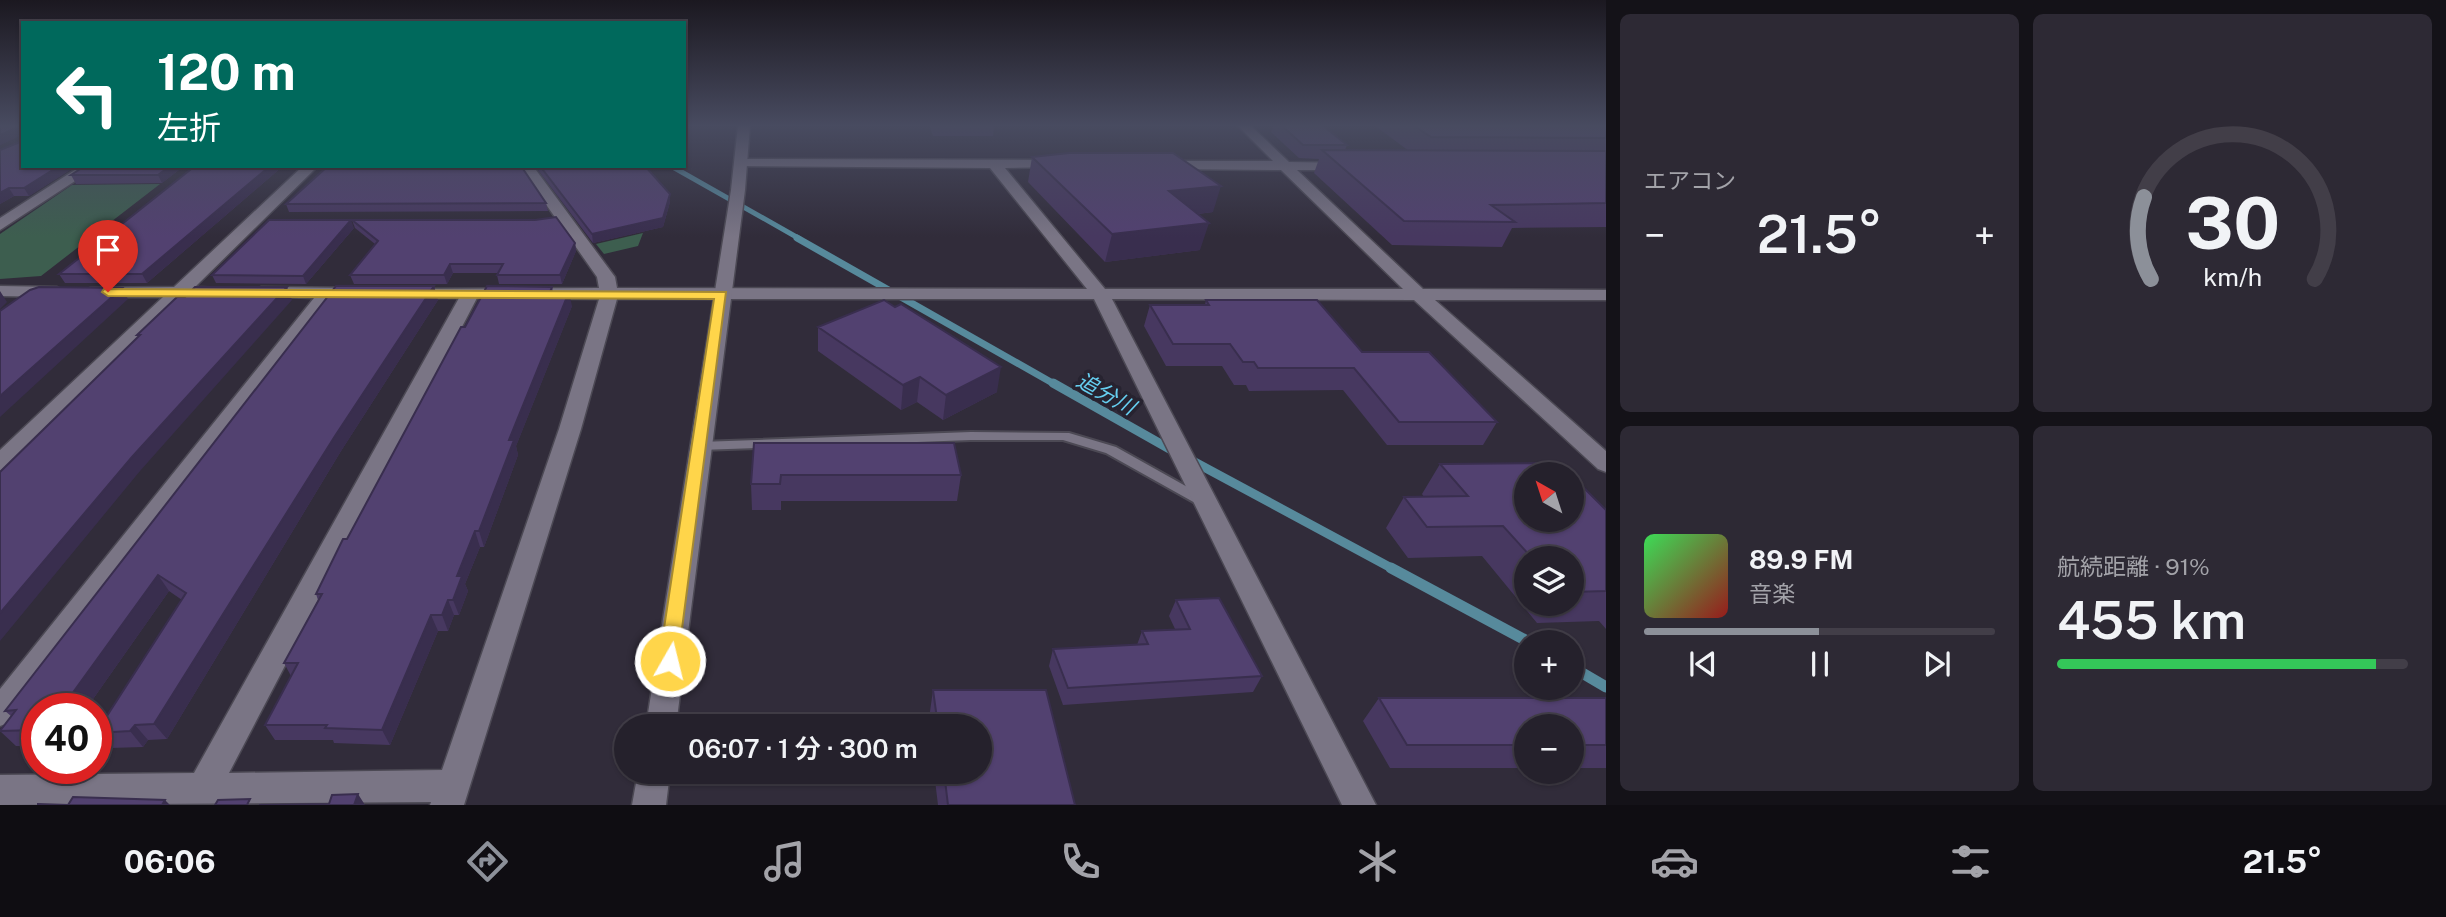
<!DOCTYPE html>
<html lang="ja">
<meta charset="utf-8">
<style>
:root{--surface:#25212c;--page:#2d2934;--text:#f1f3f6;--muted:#a3a3a9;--line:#423e48;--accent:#8c9099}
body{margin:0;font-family:"Public Sans","Noto Sans JP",sans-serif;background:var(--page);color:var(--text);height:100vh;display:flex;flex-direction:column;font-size:26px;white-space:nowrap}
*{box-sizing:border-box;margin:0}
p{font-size:23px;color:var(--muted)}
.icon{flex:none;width:38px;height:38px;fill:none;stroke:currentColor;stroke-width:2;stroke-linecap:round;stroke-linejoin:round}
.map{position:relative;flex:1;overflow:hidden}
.drawer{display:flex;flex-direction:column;gap:14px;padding:14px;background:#141218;width:840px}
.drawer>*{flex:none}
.hud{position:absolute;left:21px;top:21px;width:665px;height:147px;border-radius:0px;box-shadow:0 2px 5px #0004,0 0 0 2px var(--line);background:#00695c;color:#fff;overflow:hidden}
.needle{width:46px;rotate:321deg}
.controls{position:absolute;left:1514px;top:462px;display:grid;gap:14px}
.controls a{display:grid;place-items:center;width:70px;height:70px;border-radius:50%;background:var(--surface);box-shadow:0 2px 5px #0004,0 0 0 2px var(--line);font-size:35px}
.speed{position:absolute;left:21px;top:693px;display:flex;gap:14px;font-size:35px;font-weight:700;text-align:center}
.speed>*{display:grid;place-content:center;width:91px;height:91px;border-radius:50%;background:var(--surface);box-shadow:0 2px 5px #0004,0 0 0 2px var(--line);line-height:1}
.speed .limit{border:10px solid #d22;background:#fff;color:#111}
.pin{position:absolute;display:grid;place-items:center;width:60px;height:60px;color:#fff;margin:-72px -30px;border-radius:50% 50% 50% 0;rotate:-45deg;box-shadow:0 0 7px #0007}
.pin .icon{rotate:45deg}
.me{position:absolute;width:77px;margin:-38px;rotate:8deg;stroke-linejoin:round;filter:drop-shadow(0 0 5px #0008)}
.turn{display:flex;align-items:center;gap:24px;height:147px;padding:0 21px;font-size:32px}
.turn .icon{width:91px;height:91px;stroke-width:2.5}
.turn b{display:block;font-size:49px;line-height:60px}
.big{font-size:52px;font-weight:600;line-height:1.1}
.drawer .card{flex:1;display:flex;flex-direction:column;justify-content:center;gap:10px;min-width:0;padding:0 24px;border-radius:10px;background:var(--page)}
.drawer .dial{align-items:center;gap:0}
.dial svg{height:182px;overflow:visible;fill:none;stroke:var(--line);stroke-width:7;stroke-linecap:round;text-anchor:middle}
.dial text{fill:var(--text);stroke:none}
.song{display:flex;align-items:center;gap:21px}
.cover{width:84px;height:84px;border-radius:10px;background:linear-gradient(135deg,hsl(130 70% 55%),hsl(0 70% 35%))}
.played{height:7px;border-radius:4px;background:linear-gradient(90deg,var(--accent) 50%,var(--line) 50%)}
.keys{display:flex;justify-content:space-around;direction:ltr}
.heat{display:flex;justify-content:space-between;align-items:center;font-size:38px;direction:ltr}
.charge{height:10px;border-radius:5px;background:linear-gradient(90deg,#34c759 91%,var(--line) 0)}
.drawer .tiles{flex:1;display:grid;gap:14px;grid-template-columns:repeat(2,1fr)}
.trip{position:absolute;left:614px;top:714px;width:378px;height:70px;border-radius:35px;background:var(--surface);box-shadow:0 2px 5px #0004,0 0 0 2px var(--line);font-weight:600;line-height:70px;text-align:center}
.tab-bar{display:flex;height:112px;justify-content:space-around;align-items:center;background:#0f0d12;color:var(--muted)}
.tab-bar .icon{width:49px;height:49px}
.tab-bar .selected{color:var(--accent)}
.tab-bar b{font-size:32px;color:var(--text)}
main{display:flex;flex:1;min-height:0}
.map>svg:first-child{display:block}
.green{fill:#3d5e4f}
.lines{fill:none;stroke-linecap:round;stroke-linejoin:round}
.stream-far3{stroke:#578a9c;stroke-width:5}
.stream-far2{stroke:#578a9c;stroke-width:7}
.stream-far1{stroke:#578a9c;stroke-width:9}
.stream{stroke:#578a9c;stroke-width:11}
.lane-casing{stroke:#4c4954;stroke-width:4}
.street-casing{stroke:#4c4954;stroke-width:3}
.secondary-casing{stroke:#4c4954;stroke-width:3}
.lane{fill:#7a7585;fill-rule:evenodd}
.street{fill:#7a7585;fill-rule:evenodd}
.secondary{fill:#7a7585;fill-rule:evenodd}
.wall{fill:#473860;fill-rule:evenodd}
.shaded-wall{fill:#392e4e}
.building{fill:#524170;stroke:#392e4e;stroke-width:2}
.route{fill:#ffd54a;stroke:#a68a30;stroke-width:2}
.labels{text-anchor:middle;stroke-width:7;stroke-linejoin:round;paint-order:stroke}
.water-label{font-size:21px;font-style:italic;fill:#66cff0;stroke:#272330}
</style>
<main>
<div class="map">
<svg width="1606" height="805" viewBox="0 0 1606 805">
<rect width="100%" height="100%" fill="#312c3a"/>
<path class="green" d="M 160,184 L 41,276 L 0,279 L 0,234 L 72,185 Z
M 643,233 L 638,246 L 604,254 L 596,244 Z"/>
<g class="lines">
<path class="stream-far3" d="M 671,166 L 800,239"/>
<path class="stream-far2" d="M 797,238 L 1056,385"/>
<path class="stream-far1" d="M 1053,383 L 1175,452
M 1189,459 L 1395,570"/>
<path class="stream" d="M 1391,568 L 1529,642
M 1572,667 L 1606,687"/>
<defs>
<path id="lane" d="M 971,432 L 1069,433 L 1116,447 L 1207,498 L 1209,501 L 1207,504 L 1197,504 L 1106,453 L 1063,440 L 971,440 L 700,450 L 693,446 L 700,442 Z"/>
<path id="street" d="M 1237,125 L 1250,125 L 1289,162 L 1350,163 L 1350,169 L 1345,170 L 1297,170 L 1423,289 L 1606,290 L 1606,300 L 1435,300 L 1606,451 L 1606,472 L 1598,469 L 1414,300 L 1112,299 L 1376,805 L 1342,805 L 1094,299 L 617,299 L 581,429 L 464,805 L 430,805 L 431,802 L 0,805 L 0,775 L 194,773 L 459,298 L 408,298 L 399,293 L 402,289 L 599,288 L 597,277 L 519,166 L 533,166 L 615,277 L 617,288 L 1087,289 L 990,168 L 735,166 L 735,160 L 740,159 L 1058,160 L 1063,161 L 1063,167 L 1005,168 L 1105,289 L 1403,289 L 1281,170 L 1164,169 L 1157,165 L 1164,161 L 1273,161 ZM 477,298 L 599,299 L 559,429 L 442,770 L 229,773 Z
M 81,166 L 98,166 L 0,230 L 0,218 Z
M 303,166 L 318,166 L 195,287 L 224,288 L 227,292 L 224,296 L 184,297 L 8,468 L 0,471 L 0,450 L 163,297 L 96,297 L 90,296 L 87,292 L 90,288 L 174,287 Z
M 0,286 L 57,287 L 66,292 L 57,297 L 0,296 Z
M 261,287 L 358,288 L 367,293 L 358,298 L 332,298 L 11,722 L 0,726 L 0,689 L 314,298 L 255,296 L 252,292 Z"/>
<path id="secondary" d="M 738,125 L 750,125 L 745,190 L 676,726 L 646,726 L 731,190 Z
M 638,772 L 670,772 L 666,805 L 632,805 Z"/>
</defs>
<use href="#lane" class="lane-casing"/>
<use href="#street" class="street-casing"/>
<use href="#secondary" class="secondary-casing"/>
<use href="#lane" class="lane"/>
<use href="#street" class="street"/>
<use href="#secondary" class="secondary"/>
</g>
<path class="wall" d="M 0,125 L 23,125 L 23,166 L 76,166 L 29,196 L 14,196 L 0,204 L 20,142 L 20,135 L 0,145 Z
M 929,125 L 994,125 L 993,136 L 933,136 Z
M 1274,125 L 1322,125 L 1347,145 L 1345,150 L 1409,151 L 1374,125 L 1606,125 L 1606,227 L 1512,228 L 1502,247 L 1392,245 L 1314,173 L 1319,159 L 1299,158 L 1271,132 Z
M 1032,157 L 1213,212 L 1198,214 L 1200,250 L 1105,262 L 1028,182 Z
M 184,166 L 162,183 L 76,184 L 71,175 Z
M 195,166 L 283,166 L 147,283 L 65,283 L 59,274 Z
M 535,166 L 645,166 L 670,202 L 663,227 L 593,243 Z
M 546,203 L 548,211 L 289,212 L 286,204 Z
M 352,220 L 575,243 L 576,251 L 562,284 L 499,284 L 497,275 L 498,273 L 453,273 L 447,284 L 354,284 L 350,275 L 375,244 L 355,228 Z
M 354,228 L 306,284 L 216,283 L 212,275 Z
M 434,286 L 438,300 L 341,451 L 167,739 L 148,740 L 143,747 L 110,748 L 96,732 L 182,600 L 169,591 L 86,709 L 37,709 L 37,746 L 16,746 L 0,731 L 11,716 L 5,711 Z
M 552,287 L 553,292 L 572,306 L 516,446 L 518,455 L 484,547 L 480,547 L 465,584 L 468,591 L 459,615 L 454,615 L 448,631 L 438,631 L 390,745 L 334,743 L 333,740 L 275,740 L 265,725 L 291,676 L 284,663 L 318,600 L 316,594 L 465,327 Z
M 1206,300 L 1362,352 L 1497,422 L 1483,445 L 1387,445 L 1343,390 L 1249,391 L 1246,385 L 1234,385 L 1222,366 L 1166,366 L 1144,326 L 1150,305 L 1205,305 Z
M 895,307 L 997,392 L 943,420 L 917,402 L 901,410 L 818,351 L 818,327 Z
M 754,443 L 961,475 L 957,501 L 781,501 L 781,510 L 752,510 L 751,484 Z
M 1440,464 L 1606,510 L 1606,629 L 1599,621 L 1537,623 L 1482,556 L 1408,558 L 1386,528 L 1404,497 L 1424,497 L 1422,494 ZM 1526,558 L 1572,558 L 1572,604 L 1526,604 Z
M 1176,600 L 1262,676 L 1253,692 L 1063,705 L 1049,666 L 1053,649 L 1137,645 L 1142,631 L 1175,629 L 1169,616 Z
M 933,690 L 1046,690 L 1075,805 L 938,805 L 934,772 L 980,772 L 980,726 L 928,726 Z
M 1379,698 L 1606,698 L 1606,768 L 1572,768 L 1572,726 L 1526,726 L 1526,768 L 1390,768 L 1363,721 Z"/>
<path class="shaded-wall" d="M 18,127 L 22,135 L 0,145 L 0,135 Z
M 59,166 L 76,166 L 29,196 L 24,188 Z
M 170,166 L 184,166 L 162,183 L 158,175 Z
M 270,166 L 283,166 L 147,283 L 142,274 Z
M 1221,186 L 1213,212 L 1162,218 L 1169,191 Z
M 9,188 L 14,196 L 0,204 L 0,193 Z
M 670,194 L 670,202 L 663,227 L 593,243 L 592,234 Z
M 351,220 L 354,228 L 306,284 L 303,276 Z
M 1209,223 L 1200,250 L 1105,262 L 1112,234 Z
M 575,243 L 576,251 L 562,284 L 560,275 Z
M 450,264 L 453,273 L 447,284 L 444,275 Z
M 434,286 L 438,300 L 341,451 L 167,739 L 154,724 L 335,436 Z
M 287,287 L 292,300 L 140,471 L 0,641 L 0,613 L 132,457 Z
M 122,288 L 128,299 L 0,417 L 0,396 Z
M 0,291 L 7,302 L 0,309 Z
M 569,292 L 572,306 L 516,446 L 518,455 L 484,547 L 479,531 L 509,440 Z
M 1001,367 L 997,392 L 943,420 L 946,395 Z
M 920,377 L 917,402 L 901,410 L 903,385 Z
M 475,531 L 480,547 L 465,584 L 468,591 L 459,615 L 453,600 L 457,576 Z
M 158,575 L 169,591 L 86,709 L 61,709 Z
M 448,600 L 454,615 L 448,631 L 442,615 Z
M 431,615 L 438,631 L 390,745 L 382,730 Z
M 135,725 L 148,740 L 143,747 L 130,731 Z
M 358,794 L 365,805 L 354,805 Z
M 165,800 L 170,805 L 162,805 Z"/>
<path class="building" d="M 0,125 L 23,125 L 23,166 L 59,166 L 24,188 L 9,188 L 0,193 L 0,150 L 20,142 L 21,128 L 18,127 L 0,135 Z
M 1281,125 L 1322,125 L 1347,145 L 1303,145 Z
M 1413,125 L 1606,125 L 1606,138 L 1431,137 Z
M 1322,150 L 1606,151 L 1606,203 L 1491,205 L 1515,222 L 1404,221 Z
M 1069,153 L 1173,153 L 1221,186 L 1169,191 L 1209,223 L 1112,234 L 1032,157 Z
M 85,166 L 170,166 L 158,175 L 71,175 Z
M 195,166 L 270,166 L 142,274 L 59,274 Z
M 328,166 L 521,166 L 546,203 L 286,204 Z
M 540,166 L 645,166 L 670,194 L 663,218 L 592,234 Z
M 556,217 L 575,243 L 560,275 L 497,275 L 503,264 L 450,264 L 444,275 L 350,275 L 378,241 L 352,220 L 535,220 Z
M 269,220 L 351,220 L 303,276 L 212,275 Z
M 336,286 L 434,286 L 335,436 L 154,724 L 135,725 L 130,731 L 96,733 L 186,593 L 158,575 L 61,709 L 37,709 L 37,730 L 0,731 L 16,710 L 5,711 Z
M 487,286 L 552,287 L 550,292 L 569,292 L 509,440 L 514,440 L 479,531 L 475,531 L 457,576 L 462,576 L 453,600 L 448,600 L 442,615 L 431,615 L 382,730 L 325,728 L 327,725 L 265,725 L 298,663 L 284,663 L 322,594 L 316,594 L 343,539 L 347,539 L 461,327 L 465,327 Z
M 39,287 L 122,288 L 0,396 L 0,311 L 30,290 Z
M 195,287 L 287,287 L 132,457 L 0,613 L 0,472 L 140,335 L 137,335 L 177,297 L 185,297 Z
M 884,300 L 895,307 L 901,304 L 1001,367 L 946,395 L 920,377 L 903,385 L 818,327 Z
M 1206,300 L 1317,300 L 1362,352 L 1429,352 L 1497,422 L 1399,422 L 1354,368 L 1258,368 L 1254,362 L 1243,362 L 1230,344 L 1173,344 L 1150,305 L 1209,305 Z
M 754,443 L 954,443 L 961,475 L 781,475 L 780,484 L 751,484 Z
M 1558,463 L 1570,474 L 1526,474 L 1526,520 L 1572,520 L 1572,476 L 1606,510 L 1606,591 L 1572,592 L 1572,558 L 1532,558 L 1503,526 L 1427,527 L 1404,497 L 1468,496 L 1440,464 Z
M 1219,598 L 1262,676 L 1068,688 L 1053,649 L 1148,644 L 1142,631 L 1190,629 L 1176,600 Z
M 933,690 L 1046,690 L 1075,805 L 948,805 L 944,772 L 980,772 L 980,726 L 938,726 Z
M 1379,698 L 1606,698 L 1606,745 L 1572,745 L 1572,726 L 1526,726 L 1526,745 L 1407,745 Z
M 358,794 L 354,805 L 259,805 L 329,804 L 332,795 Z
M 73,797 L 165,800 L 162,805 L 38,805 L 38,804 L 68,805 Z
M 250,799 L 247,805 L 215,805 L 218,800 Z"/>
<linearGradient id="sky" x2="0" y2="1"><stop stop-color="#1b1820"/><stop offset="0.53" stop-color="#484b60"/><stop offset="1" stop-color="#484b60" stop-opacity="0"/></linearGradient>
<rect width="1606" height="237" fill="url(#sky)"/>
<path class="route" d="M 104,289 L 726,292 L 677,667 L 670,670 L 662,667 L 659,661 L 714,299 L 108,296 L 102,292 Z"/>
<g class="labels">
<g class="water-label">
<text transform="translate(1106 394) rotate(29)" y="7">追分川</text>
</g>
</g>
</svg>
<div class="controls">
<a><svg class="needle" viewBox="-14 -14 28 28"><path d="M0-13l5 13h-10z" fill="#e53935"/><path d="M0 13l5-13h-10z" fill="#a3a3a9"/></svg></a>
<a><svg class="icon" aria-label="layers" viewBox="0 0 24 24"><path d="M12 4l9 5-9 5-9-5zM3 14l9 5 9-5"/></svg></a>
<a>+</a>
<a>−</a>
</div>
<div class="speed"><div class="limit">40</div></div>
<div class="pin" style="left:108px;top:292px;background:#d93025"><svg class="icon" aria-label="arrive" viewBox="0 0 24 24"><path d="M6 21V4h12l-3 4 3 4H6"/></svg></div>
<svg class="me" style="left:670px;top:661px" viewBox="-20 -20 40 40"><circle r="17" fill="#ffd54a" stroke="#fff" stroke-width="3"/><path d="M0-11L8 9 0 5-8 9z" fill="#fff"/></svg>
<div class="trip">06:07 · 1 分 · 300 m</div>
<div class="hud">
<div class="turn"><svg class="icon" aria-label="left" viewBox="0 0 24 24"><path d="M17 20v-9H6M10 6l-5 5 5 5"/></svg><div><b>120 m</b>左折</div></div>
</div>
</div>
<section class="drawer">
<div class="tiles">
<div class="card"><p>エアコン</p>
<div class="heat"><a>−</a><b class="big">21.5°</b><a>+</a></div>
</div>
<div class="card dial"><svg viewBox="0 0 100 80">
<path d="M14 69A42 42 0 1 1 86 69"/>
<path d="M14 69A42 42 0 0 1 11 33" stroke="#8c9099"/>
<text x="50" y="56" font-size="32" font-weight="700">30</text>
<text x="50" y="72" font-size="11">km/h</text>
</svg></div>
<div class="card">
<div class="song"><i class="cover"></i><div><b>89.9 FM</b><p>音楽</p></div></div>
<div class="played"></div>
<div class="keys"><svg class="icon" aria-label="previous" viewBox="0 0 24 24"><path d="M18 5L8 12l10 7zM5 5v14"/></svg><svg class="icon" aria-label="pause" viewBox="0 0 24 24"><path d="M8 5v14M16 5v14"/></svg><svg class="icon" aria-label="next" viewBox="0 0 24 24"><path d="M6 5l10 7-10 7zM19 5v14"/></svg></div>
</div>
<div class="card"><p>航続距離 · 91%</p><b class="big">455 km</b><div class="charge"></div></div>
</div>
</section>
</main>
<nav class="tab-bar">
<b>06:06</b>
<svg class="icon selected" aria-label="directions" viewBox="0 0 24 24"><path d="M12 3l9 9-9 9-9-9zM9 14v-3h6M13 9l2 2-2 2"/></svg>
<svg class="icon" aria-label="music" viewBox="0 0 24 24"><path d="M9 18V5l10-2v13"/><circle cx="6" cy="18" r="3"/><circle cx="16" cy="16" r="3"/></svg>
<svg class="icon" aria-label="phone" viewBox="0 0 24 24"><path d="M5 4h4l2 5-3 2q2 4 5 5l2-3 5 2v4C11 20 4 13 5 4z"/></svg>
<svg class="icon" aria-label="climate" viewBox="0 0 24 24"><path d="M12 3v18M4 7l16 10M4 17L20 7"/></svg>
<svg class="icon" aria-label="car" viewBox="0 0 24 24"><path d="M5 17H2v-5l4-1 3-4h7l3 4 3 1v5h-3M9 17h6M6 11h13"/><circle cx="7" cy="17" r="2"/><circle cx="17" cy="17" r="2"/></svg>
<svg class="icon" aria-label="filters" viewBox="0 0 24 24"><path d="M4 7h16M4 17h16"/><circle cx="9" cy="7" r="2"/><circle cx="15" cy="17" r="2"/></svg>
<b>21.5°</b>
</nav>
